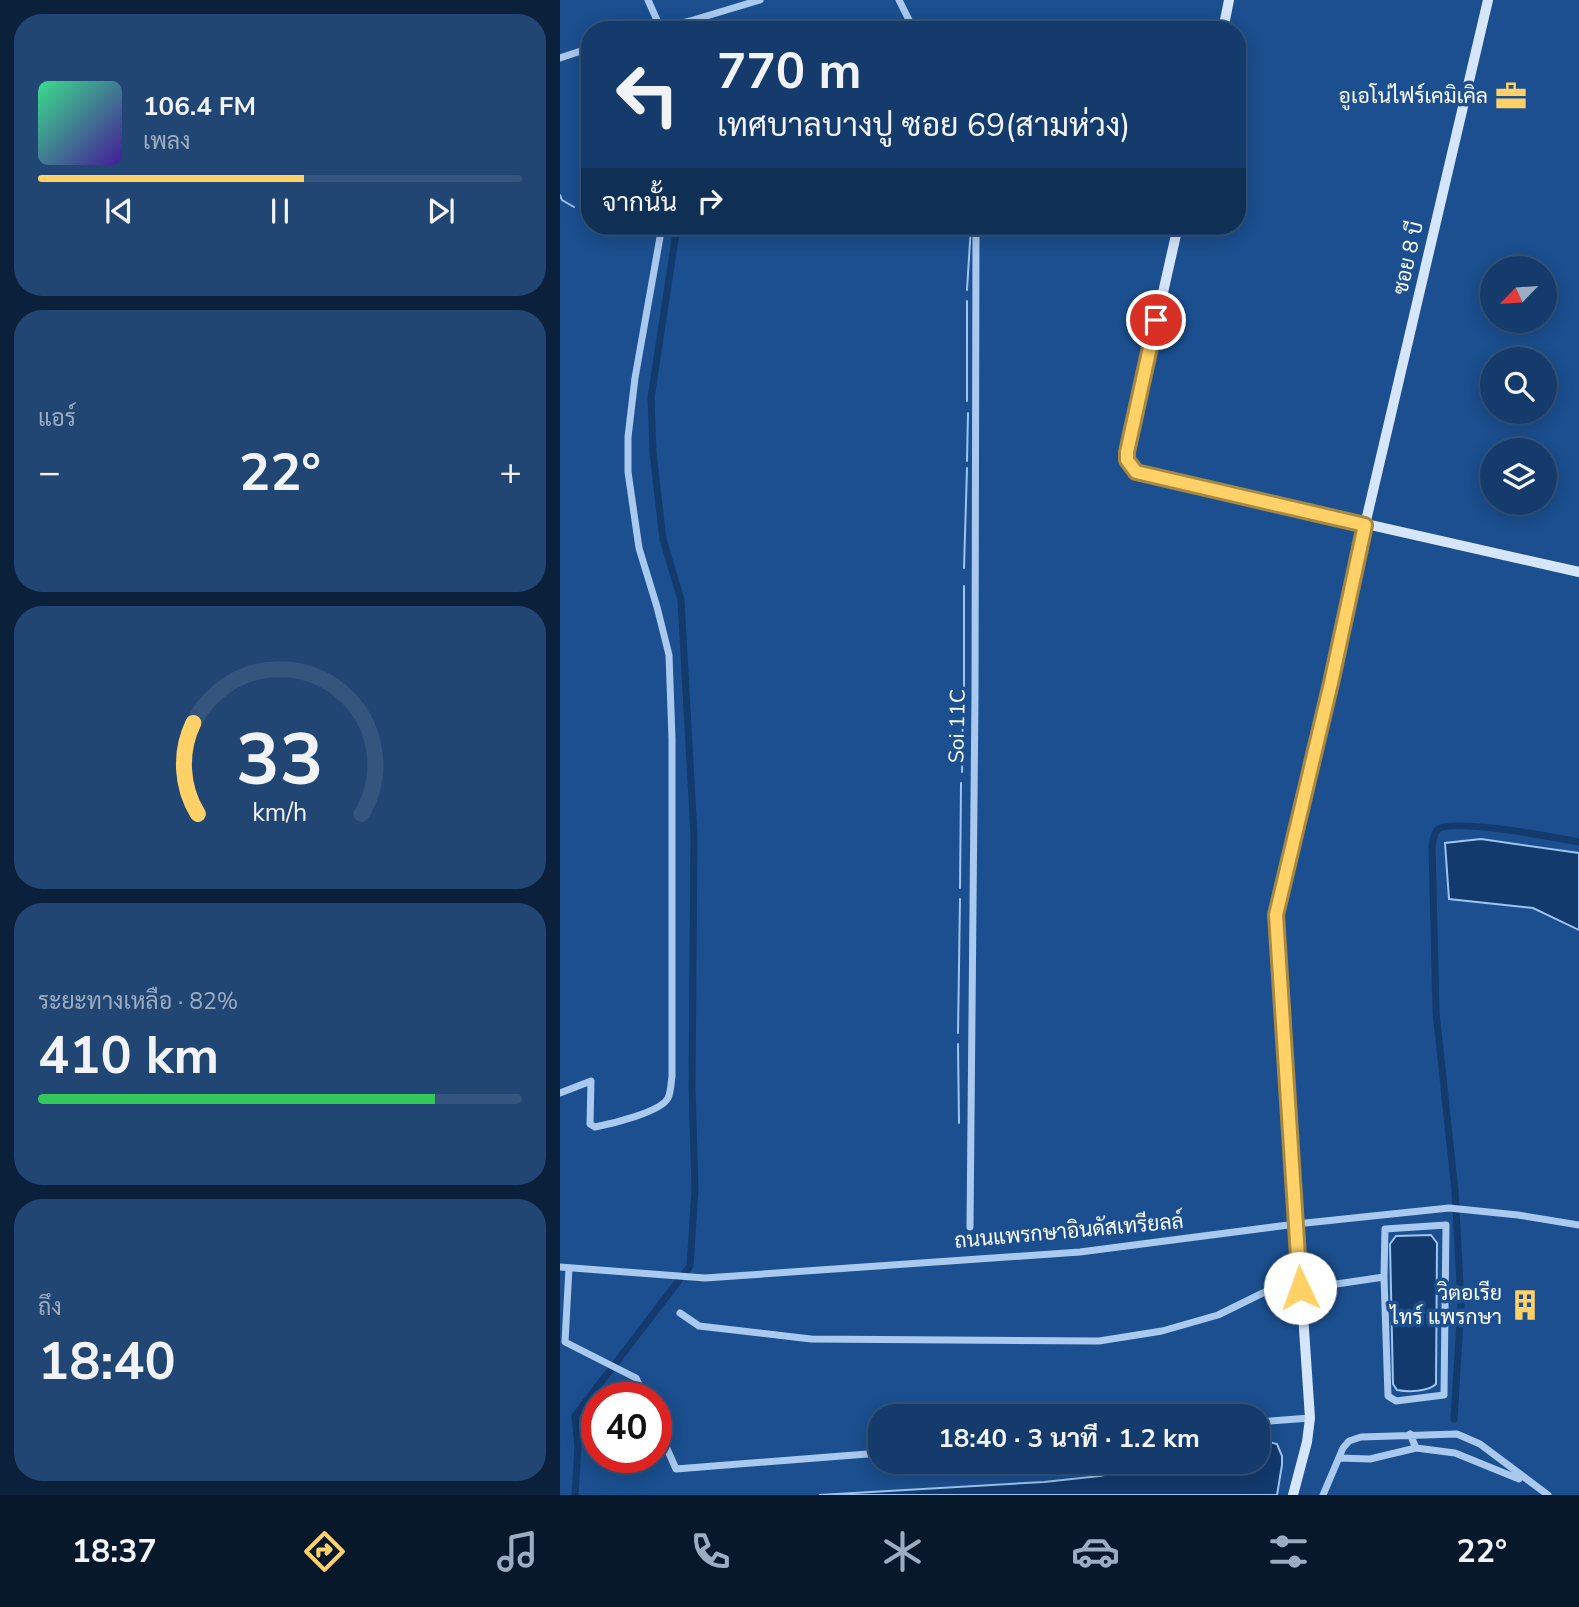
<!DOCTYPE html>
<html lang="th">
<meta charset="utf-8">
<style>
:root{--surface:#143b6b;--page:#214673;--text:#f1f3f6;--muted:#9dadc1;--line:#33557e;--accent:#ffd166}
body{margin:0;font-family:"Nunito Sans",Sarabun,sans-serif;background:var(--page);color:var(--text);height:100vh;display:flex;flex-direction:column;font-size:26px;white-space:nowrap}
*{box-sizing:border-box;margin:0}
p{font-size:23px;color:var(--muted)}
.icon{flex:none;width:38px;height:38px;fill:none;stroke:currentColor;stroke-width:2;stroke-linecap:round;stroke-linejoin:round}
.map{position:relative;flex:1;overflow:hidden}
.side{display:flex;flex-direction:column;gap:14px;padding:14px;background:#0b203b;width:560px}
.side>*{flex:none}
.guide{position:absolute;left:21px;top:21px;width:665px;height:214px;border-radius:28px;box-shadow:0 4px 18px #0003,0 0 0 2px var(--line);background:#143b6b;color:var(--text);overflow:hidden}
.needle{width:46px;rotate:245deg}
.buttons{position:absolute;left:920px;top:256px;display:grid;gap:14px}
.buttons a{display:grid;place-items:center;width:77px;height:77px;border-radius:50%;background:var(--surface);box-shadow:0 4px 18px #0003,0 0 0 2px var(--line);font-size:35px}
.speed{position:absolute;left:21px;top:1382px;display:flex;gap:14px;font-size:35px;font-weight:700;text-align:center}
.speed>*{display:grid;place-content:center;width:91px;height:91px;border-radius:50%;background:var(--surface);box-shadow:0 4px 18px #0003,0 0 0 2px var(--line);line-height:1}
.speed .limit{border:10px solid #d22;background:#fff;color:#111}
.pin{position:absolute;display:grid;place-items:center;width:60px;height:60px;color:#fff;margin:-30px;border:4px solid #fff;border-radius:50%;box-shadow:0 2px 7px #0007}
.me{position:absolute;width:77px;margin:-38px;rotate:357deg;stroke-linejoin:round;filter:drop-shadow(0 0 5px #0008)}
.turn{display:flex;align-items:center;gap:24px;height:147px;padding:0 21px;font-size:32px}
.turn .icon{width:91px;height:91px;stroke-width:2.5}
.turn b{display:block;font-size:49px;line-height:60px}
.then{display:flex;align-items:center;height:66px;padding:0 21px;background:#0003;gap:14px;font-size:26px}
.big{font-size:52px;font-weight:700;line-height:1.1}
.side .card{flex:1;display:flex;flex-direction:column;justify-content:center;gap:10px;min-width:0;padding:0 24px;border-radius:28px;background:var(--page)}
.side .dial{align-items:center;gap:0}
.dial svg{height:182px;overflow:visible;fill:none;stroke:var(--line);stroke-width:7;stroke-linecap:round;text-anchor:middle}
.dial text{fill:var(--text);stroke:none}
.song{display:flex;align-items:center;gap:21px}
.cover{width:84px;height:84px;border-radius:10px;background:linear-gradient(135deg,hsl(150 70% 55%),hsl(260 70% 35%))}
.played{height:7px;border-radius:4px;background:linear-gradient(90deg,var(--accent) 55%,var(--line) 55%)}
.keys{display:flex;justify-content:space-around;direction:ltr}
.heat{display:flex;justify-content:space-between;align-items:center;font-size:38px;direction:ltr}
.charge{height:10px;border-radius:5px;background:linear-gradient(90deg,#34c759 82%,var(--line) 0)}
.trip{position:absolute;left:308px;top:1404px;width:402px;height:70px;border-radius:28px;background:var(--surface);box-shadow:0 4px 18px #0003,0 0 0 2px var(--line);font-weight:700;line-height:70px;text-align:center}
.dock{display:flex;height:112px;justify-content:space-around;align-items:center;background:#08182b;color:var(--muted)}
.dock .icon{width:49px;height:49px}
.dock .active{color:var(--accent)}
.dock b{font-size:32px;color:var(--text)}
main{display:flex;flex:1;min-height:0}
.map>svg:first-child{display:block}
.water{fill:#123a6d;stroke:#9cc4f0;stroke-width:2}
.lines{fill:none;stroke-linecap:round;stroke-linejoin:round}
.stream{stroke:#9cc4f0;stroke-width:2}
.canal{stroke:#123a6d;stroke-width:7}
.street{stroke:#a9c9ee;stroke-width:7}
.secondary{stroke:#d6e6fa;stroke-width:10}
.route-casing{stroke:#a68842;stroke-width:18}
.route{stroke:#ffd166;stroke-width:12}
.labels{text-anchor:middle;stroke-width:7;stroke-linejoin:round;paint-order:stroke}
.poi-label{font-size:21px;fill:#fff;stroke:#1b4f8f;text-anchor:end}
.street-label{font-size:21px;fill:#fff;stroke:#1b4f8f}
</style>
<main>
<section class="side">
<div class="card">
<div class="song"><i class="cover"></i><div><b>106.4 FM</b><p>เพลง</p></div></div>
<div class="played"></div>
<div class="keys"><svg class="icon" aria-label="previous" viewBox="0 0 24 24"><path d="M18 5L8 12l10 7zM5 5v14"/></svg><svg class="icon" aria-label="pause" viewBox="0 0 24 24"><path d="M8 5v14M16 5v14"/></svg><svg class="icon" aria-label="next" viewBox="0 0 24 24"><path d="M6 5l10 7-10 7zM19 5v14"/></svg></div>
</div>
<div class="card"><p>แอร์</p>
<div class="heat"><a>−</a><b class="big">22°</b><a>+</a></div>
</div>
<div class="card dial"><svg viewBox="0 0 100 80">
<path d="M14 69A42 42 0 1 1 86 69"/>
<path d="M14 69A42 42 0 0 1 12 29" stroke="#ffd166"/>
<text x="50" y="56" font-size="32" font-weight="700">33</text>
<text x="50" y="72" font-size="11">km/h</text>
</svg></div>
<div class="card"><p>ระยะทางเหลือ · 82%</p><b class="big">410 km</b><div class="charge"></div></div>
<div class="card"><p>ถึง</p><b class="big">18:40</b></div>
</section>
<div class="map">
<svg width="1019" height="1495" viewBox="0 0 1019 1495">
<rect width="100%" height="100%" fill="#1b4f8f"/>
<path class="water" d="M 921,839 L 1019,853 L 1019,930 L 973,908 L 889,899 L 885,843 Z
M 871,1235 L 877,1243 L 876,1384 C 868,1392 848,1392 837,1390 L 833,1384 L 830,1244 L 836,1236 Z
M 709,1442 L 717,1444 L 722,1456 L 722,1465 L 717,1495 L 259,1495 L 484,1482 L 540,1476 L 614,1461 L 698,1461 L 698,1445 Z"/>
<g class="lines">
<path class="stream" d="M 0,195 L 2,200 L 14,207
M 407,290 L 411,226
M 407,301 L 407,401
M 407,461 L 408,413
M 404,568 L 407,468
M 404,689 L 404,586
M 402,772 L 403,700
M 400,888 L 401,783
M 398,1033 L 400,899
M 398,1044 L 399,1123"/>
<path class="canal" d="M 894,1419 L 901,1304 L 895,1191 L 876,1012 L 872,846 C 873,841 874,834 877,830 C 890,817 998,838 1019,842
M 15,1495 L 18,1447 L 15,1416 L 130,1266 L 135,1190 L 132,1086 L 134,836 L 121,600 L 103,539 L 93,453 L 91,398 L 117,226"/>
<path class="street" d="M 88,0 L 101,29
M 339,0 L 354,30
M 94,30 L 130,21 L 200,0
M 0,58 L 30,48
M 0,1093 L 31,1081 L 30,1124 L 35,1127 C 51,1124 101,1112 108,1098 C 111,1092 111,1082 112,1076 L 112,739 L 109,655 L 97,607 L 79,548 L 68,472 L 68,437 L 75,378 L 102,226
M 410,1227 L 415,694 L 416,226
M 0,1267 L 145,1278 L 520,1252 L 736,1224 L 889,1208 L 958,1215 L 1019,1225
M 9,1268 L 5,1342 L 76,1378 L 85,1398
M 736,1290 L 824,1277 L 828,1396 L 836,1401 L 884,1395 L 886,1225 L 825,1229 L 824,1277
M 120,1313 L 139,1326 L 251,1339 L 539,1341 L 602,1331 L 658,1315 L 711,1289 L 731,1292
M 698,1422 L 750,1418
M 96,1424 L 116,1469 L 320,1453
M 856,1448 L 895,1453 L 959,1479
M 779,1458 L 810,1459 L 856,1448 L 850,1434
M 763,1495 L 783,1448 L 789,1441 L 801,1437 L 897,1434 L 920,1444 L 988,1495"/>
<path class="secondary" d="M 663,30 L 669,0
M 618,226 L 567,452 L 567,460 L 576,472 L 1019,572
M 733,1495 L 747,1442 L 750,1418 L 716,915 L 771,683 L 805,525 L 928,0"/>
</g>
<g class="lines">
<defs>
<path id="route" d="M 596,320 L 567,452 L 567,460 L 576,472 L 805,525 L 771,683 L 716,915 L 740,1288"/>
</defs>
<use href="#route" class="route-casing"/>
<use href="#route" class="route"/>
</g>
<defs>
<symbol id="office-bare" viewBox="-9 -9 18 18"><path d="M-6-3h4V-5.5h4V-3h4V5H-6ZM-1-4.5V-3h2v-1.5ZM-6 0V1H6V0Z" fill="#ffd166" stroke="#1b4f8f" stroke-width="2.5" paint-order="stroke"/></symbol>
<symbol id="building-bare" viewBox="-9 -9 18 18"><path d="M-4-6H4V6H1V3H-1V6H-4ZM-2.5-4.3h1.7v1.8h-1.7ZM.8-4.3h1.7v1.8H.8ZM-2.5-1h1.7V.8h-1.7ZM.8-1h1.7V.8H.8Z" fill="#ffd166" stroke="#1b4f8f" stroke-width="2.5" paint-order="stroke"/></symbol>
</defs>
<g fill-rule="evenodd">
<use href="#office-bare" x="929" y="74" width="44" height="44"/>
<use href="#building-bare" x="943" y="1283" width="44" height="44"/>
</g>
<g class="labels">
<g class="poi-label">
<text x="928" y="103">อูเอโน่ไฟร์เคมิเคิล</text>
<text x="942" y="1300">วิตอเรีย<tspan x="942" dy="24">ไทร์ แพรกษา</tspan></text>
</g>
<g class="street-label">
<text transform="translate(848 258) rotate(-77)" y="7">ซอย 8 บี</text>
<text transform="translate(397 726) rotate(-89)" y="7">Soi 11C</text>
<text transform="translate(509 1231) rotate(-5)" y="7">ถนนแพรกษาอินดัสเทรียลล์</text>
</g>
</g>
</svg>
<div class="buttons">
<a><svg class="needle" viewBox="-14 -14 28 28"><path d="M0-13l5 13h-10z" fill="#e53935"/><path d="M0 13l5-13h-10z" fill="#9dadc1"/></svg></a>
<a><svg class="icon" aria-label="search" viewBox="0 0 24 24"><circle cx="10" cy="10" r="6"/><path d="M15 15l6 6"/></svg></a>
<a><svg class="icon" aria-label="layers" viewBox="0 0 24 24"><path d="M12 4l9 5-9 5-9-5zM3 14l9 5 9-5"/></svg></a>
</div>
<div class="speed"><div class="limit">40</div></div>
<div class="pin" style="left:596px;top:320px;background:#d93025"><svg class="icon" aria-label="arrive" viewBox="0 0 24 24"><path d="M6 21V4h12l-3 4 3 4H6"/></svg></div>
<svg class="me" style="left:740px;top:1288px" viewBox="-20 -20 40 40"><circle r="19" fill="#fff"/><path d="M0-13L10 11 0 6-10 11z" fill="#ffd166"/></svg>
<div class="trip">18:40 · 3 นาที · 1.2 km</div>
<div class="guide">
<div class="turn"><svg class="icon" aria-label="left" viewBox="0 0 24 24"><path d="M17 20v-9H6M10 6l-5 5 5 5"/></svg><div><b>770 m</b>เทศบาลบางปู ซอย 69(สามห่วง)</div></div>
<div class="then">จากนั้น<svg class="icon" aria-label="right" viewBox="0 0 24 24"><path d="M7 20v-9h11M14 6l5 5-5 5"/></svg></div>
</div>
</div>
</main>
<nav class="dock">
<b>18:37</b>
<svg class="icon active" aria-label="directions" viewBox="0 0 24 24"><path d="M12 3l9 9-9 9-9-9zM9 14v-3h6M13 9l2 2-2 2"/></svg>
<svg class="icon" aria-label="music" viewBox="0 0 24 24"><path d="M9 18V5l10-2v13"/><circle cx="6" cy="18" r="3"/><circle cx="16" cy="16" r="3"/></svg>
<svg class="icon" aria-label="phone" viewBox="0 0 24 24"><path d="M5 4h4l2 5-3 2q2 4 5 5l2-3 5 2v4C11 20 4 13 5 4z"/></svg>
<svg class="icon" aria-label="climate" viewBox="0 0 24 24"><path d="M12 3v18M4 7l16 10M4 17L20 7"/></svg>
<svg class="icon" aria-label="car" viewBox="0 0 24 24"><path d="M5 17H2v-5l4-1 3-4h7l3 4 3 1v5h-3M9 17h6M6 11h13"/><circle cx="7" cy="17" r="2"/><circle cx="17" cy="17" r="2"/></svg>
<svg class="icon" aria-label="filters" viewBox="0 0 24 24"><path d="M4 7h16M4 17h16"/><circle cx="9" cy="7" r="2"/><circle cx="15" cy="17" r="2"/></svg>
<b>22°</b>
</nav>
